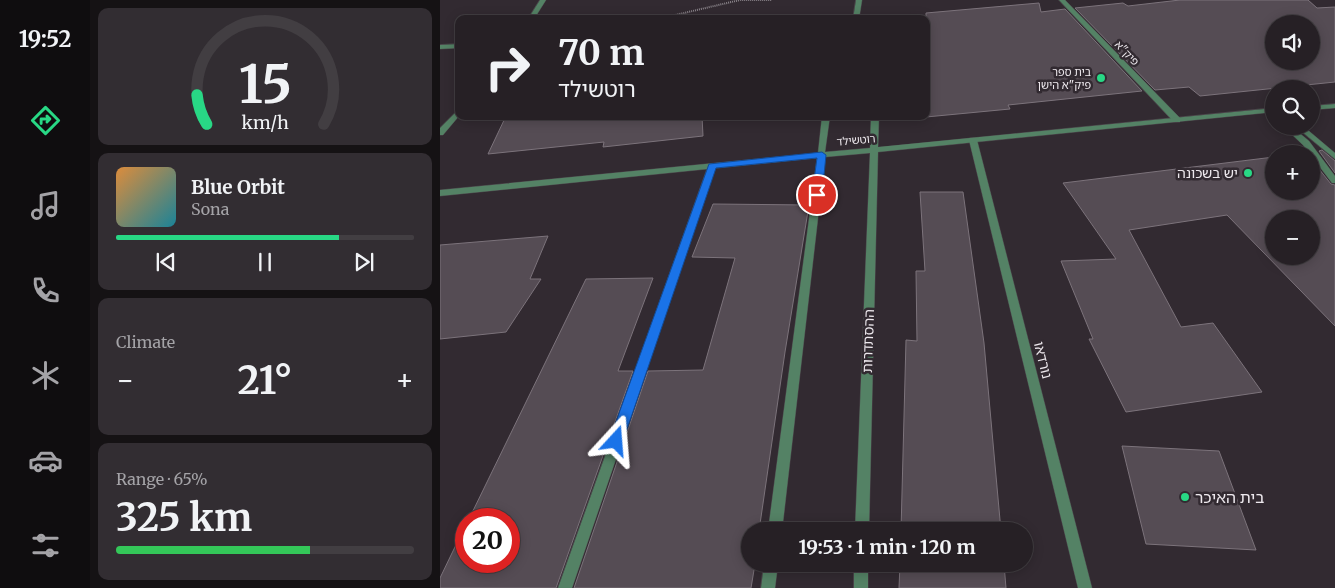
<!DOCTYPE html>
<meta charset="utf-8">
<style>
:root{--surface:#262025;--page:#322d32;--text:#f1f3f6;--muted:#a4a3a7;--line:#423e42;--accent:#28d885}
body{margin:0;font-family:Merriweather,"Noto Sans Hebrew",serif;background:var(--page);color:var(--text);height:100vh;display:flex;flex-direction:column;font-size:19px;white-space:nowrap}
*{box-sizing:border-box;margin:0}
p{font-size:16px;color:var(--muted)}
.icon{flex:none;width:28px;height:28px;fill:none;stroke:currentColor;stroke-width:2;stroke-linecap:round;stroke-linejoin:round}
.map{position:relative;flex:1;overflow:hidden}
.sheet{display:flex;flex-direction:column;gap:8px;padding:8px;background:#151214;width:350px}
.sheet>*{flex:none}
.top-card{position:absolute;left:15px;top:15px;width:475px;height:105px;border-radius:10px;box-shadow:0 2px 12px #0003,0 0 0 1px var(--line);background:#262025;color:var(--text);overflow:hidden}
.buttons{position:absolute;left:825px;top:15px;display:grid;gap:10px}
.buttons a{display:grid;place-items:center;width:55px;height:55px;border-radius:50%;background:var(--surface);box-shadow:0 2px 12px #0003,0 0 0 1px var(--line);font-size:25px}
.speed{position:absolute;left:15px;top:508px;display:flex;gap:10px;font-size:25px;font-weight:700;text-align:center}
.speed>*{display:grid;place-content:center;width:65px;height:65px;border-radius:50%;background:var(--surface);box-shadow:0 2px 12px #0003,0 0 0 1px var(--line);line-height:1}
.speed .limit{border:8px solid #d22;background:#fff;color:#111}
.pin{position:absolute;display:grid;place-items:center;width:42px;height:42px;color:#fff;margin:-21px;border:2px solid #fff;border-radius:50%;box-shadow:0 1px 5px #0007}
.me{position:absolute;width:55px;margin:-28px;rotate:19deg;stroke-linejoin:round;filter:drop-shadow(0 0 4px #0008)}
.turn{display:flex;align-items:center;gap:18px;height:105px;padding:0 20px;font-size:22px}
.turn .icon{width:65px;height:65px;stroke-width:2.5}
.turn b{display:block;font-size:35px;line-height:42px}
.big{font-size:38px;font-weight:700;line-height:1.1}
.sheet .widget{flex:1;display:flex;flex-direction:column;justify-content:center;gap:8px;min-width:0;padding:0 18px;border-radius:10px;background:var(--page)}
.sheet .dial{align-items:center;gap:0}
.dial svg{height:130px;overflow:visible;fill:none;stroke:var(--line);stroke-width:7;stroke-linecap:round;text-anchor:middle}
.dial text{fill:var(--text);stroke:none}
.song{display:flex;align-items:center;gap:15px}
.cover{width:60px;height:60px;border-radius:8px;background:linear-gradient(135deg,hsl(30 70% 55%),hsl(190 70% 35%))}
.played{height:5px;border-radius:2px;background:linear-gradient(90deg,var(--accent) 75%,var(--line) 75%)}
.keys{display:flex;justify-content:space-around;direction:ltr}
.heat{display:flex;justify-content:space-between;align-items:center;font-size:28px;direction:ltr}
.charge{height:8px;border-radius:4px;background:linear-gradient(90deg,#34c759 65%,var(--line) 0)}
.trip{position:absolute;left:301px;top:522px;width:292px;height:50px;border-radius:25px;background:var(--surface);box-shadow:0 2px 12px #0003,0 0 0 1px var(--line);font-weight:700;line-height:50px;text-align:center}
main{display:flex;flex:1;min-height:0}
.tabs{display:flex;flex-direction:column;width:90px;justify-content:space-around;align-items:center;background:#0f0d0f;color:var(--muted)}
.tabs .icon{width:35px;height:35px}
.tabs .selected{color:var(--accent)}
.tabs b{font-size:22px;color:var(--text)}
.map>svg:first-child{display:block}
.building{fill:#554c54;stroke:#7c737b;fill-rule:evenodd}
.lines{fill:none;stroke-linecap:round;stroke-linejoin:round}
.service-casing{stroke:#4c454b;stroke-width:1}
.minor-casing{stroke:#4c454b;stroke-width:1}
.tertiary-casing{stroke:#4c454b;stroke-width:1}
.path{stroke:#8c868c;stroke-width:2;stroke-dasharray:1 1;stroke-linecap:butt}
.service{fill:#548265;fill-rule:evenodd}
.minor{fill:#548265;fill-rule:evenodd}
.tertiary{fill:#548265;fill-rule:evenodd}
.route{fill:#1a73e8;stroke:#114b97}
.poi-dot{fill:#28d885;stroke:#322a31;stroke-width:2}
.labels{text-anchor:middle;stroke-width:5;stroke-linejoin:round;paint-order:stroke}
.far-street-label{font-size:11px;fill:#ede8ed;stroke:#322a31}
.far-poi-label{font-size:11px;fill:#ede8ed;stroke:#322a31;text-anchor:end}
.poi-label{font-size:14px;fill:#ede8ed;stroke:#322a31;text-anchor:end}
.street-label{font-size:14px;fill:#ede8ed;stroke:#322a31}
.near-poi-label{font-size:16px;fill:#ede8ed;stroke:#322a31;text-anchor:start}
</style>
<main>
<nav class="tabs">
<b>19:52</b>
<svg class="icon selected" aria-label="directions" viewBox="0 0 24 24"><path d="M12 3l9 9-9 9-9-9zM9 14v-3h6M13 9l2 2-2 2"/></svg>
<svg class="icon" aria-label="music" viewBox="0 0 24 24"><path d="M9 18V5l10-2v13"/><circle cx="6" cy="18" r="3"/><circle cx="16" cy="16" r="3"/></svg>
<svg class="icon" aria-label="phone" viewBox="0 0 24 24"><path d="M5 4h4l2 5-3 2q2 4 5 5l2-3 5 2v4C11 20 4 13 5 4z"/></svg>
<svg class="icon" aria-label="climate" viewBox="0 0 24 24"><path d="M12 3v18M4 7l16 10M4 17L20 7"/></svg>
<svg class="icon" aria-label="car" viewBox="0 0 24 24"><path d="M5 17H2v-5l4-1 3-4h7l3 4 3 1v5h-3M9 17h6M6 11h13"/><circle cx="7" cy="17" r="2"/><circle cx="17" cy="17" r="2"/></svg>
<svg class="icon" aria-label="filters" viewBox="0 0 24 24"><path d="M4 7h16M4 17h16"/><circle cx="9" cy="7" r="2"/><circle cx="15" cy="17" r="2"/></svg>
</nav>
<section class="sheet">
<div class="widget dial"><svg viewBox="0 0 100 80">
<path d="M14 69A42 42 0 1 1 86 69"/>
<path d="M14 69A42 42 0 0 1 8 51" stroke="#28d885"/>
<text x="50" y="56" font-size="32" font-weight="700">15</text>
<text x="50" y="72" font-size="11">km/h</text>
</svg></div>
<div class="widget">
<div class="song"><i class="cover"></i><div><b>Blue Orbit</b><p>Sona</p></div></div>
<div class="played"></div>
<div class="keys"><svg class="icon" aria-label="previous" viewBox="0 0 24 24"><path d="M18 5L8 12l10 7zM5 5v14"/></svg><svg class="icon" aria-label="pause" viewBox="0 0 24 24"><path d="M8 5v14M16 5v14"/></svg><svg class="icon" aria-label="next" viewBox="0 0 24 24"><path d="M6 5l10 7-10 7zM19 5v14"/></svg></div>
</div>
<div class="widget"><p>Climate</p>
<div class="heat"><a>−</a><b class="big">21°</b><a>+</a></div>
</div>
<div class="widget"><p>Range · 65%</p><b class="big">325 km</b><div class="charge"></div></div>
</section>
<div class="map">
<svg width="895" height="588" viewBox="0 0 895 588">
<rect width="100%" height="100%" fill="#322a31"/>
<path class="building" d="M 740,0 L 868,0 L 877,8 L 895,7 L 895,82 L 760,96 L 749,87 L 715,90 L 635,8 L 683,3 L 688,6 ZM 834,24 L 871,24 L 871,61 L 834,61 Z
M 599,3 L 601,12 L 625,9 L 702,91 L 568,105 L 570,109 L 486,117 L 486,13 Z
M 66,116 L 262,116 L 263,136 L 163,147 L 164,142 L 48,154 Z
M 882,150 L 895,161 L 895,173 L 879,151 Z
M 834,157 L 834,191 L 871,191 L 871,159 L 891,184 L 895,185 L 895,326 L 787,215 L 689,230 L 741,327 L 773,323 L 822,392 L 686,412 L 649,339 L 653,339 L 621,261 L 676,259 L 623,183 ZM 834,219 L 871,219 L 871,256 L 834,256 Z
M 480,192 L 523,192 L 544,343 L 561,531 L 461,531 L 466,340 L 477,341 L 476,271 L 485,271 Z
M 273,204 L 369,205 L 345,352 L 319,531 L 310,531 L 310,564 L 315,564 L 311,588 L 134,588 L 208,371 L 263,370 L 295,258 L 252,257 Z
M 108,236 L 90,279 L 101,279 L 66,332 L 0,339 L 0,245 Z
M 213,278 L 178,371 L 193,371 L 116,588 L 0,588 L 0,578 L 26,524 L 26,561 L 69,561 L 69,519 L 29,519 L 146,279 Z
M 682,446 L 779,451 L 816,550 L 706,544 Z
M 460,564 L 564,564 L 566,588 L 459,588 Z"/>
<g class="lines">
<defs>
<path id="service" d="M 826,110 L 830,110 L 834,112 L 834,117 L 826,112 Z
M 843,126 L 851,126 L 869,141 L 895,176 L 895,183 L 892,183 L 863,145 Z
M 855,126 L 863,126 L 895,153 L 895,159 Z
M 269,164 L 272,164 L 276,166 L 132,588 L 118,588 Z"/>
<path id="minor" d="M 100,0 L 106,0 L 94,19 L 88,19 Z
M 619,0 L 625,0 L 740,118 L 740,122 L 734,122 Z
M 19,44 L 19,48 L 0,49 L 0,45 Z
M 19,109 L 19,116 L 3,135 L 0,135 L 0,128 Z
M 530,138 L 536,138 L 537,140 L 652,588 L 638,588 L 529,140 Z"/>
<path id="tertiary" d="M 416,0 L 422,0 L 419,19 L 413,19 Z
M 895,104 L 895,108 L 871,110 L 871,106 Z
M 834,108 L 834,112 L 438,152 L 429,531 L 415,531 L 430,153 L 385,157 L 342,531 L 328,531 L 377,158 L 0,196 L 0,190 L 378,153 L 382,116 L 390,116 L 385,152 L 430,148 L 431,116 L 439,116 L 438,147 Z
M 324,564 L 338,564 L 335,588 L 321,588 Z
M 414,564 L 428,564 L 428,588 L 414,588 Z"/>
</defs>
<use href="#service" class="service-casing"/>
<use href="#minor" class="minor-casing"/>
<use href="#tertiary" class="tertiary-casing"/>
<path class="path" d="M 218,19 L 300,0 L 332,0"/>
<use href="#service" class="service"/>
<use href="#minor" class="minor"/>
<use href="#tertiary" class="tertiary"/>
</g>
<path class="route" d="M 382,152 L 386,155 L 382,195 L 377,198 L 372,195 L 377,158 L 276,168 L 183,441 L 181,446 L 176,448 L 171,446 L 169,441 L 269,164 Z"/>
<g class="poi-dot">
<circle cx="661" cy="78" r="5"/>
<circle cx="808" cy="173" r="5"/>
<circle cx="745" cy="497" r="5"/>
</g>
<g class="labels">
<g class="far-street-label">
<text transform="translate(687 53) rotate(46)" y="4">פיק"א</text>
<text transform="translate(416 140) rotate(-5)" y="4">רוטשילד</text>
</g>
<g class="far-poi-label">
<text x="651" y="76">בית ספר<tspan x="651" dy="13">פיק"א הישן</tspan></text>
</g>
<g class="poi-label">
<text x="798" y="178">יש בשכונה</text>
</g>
<g class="street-label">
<text transform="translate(428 341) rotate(-88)" y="5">ההסתדרות</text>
<text transform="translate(603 360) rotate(76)" y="5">נורדאו</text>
</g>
<g class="near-poi-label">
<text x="755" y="503">בית האיכר</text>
</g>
</g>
</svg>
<div class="buttons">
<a><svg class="icon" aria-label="sound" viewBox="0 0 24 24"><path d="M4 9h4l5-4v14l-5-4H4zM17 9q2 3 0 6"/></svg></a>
<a><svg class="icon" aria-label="search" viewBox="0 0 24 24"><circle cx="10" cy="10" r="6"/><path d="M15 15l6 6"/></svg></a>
<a>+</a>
<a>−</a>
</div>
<div class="speed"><div class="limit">20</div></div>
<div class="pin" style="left:377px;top:195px;background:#d93025"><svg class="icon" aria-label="arrive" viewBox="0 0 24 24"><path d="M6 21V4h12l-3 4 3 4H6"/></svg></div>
<svg class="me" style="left:176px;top:441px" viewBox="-20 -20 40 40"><path d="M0-17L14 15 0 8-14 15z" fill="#1a73e8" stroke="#fff" stroke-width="4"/></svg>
<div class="trip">19:53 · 1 min · 120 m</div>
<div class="top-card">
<div class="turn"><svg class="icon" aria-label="right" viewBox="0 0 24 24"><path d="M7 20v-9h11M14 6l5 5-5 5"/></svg><div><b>70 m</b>רוטשילד</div></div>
</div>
</div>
</main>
